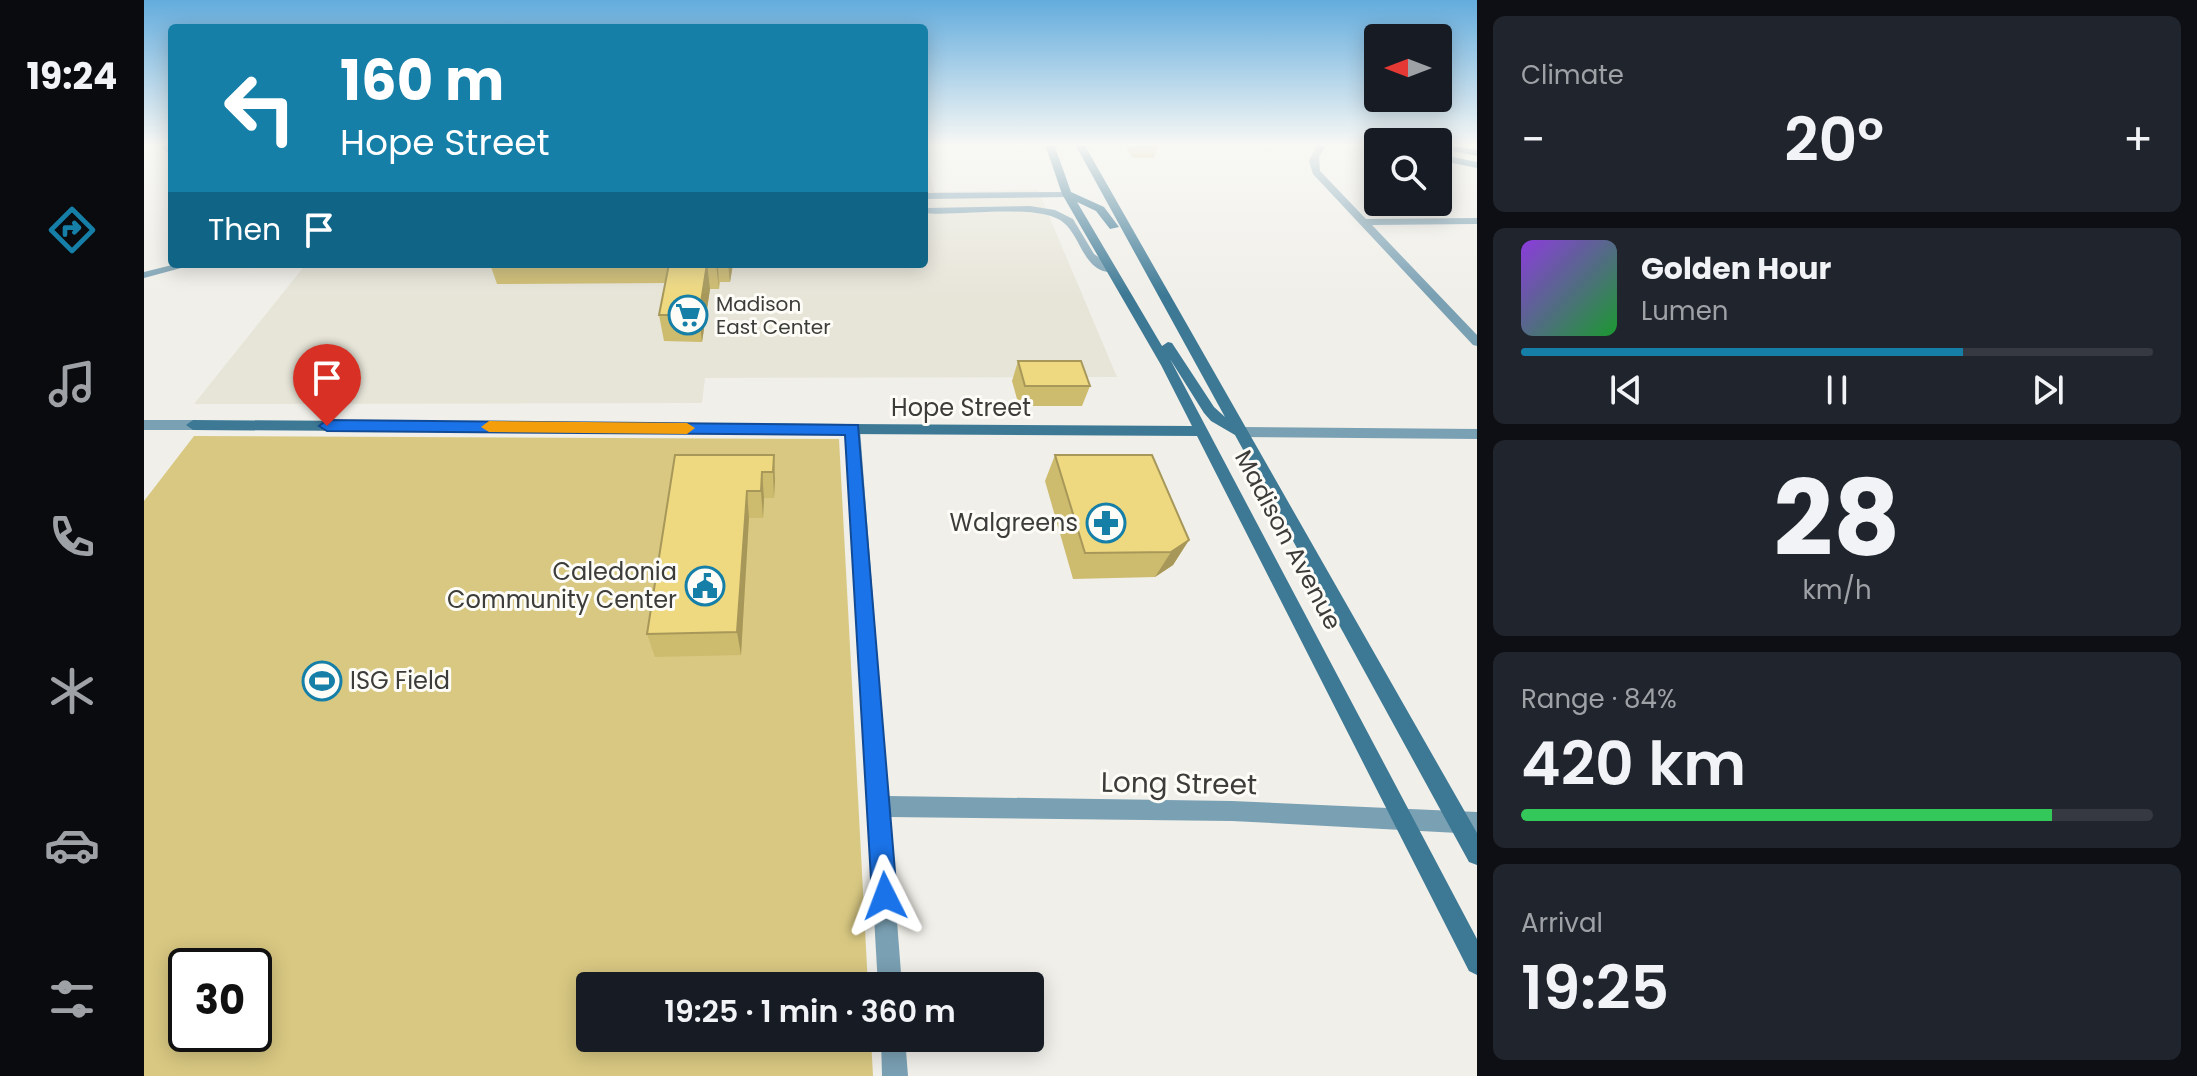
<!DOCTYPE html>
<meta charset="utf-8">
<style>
:root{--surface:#171b24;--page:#20242c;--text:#f1f3f6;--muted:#9ea1a6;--line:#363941;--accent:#157fa8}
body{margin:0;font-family:Poppins,sans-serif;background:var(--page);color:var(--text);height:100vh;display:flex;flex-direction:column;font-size:30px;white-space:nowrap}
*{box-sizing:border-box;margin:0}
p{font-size:26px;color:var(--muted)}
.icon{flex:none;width:44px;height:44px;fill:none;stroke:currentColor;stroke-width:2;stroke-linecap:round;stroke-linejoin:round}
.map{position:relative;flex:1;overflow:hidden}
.panel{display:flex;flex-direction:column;gap:16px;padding:16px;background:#0d0f14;width:720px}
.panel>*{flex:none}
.guide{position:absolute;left:24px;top:24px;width:760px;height:244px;border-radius:8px;box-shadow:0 4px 20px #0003;background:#157fa8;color:#fff;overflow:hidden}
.needle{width:52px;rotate:270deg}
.buttons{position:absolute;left:1220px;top:24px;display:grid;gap:16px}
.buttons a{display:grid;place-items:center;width:88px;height:88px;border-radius:8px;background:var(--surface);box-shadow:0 4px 20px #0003;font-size:40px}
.speed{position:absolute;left:24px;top:948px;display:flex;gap:16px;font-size:40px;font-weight:700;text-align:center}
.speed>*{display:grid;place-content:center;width:104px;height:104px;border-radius:50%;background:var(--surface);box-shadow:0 4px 20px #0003;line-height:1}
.speed .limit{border:4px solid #111;border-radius:12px;background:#fff;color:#111}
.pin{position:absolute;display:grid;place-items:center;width:68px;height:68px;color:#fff;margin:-82px -34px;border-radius:50% 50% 50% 0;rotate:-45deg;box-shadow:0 0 8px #0007}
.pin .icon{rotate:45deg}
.me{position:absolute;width:88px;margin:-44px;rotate:357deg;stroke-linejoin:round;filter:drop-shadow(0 0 6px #0008)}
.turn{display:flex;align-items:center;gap:28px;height:168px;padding:0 40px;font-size:36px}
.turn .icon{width:104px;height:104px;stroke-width:2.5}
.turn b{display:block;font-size:56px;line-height:68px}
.then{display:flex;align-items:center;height:76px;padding:0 40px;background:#0003;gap:16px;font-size:30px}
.big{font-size:60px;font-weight:600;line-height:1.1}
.panel .card{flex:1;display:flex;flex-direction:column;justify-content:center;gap:12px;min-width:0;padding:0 28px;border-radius:12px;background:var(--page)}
.panel .dial{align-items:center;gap:0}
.dial b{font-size:104px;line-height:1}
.song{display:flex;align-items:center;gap:24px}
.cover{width:96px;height:96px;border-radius:12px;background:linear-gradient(135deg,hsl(270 70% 55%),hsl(130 70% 35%))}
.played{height:8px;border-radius:4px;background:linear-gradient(90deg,var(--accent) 70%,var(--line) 70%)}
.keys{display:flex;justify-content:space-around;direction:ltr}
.heat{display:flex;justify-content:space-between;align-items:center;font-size:44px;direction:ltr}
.charge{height:12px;border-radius:6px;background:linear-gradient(90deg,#34c759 84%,var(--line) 0)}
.trip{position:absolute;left:432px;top:972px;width:468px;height:80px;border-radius:8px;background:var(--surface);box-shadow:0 4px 20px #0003;font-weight:600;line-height:80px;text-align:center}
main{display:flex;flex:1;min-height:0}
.tabs{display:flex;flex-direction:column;width:144px;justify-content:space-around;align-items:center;background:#090b0e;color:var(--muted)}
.tabs .icon{width:56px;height:56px}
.tabs .active{color:var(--accent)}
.tabs b{font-size:36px;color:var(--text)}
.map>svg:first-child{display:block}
.built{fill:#e7e5d8}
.green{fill:#d8c882;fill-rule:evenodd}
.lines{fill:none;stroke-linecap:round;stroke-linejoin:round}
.street{fill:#7aa0b3;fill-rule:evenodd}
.secondary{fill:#3d7995;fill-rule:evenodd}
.wall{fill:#cdbb6e}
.shaded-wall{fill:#a7985a}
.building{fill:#eed980;stroke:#a7985a;stroke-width:2}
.route{fill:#1a73e8;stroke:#114b97;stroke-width:2}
.slow{fill:#f59e0b}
.labels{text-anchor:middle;stroke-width:6;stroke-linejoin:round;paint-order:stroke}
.far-poi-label{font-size:20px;fill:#3c3c3a;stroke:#fdfcf7;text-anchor:start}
.street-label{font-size:24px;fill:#3c3c3a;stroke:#fdfcf7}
.poi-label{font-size:24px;fill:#3c3c3a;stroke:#fdfcf7;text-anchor:end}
.near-street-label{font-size:28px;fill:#3c3c3a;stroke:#fdfcf7}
</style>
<main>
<nav class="tabs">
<b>19:24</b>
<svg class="icon active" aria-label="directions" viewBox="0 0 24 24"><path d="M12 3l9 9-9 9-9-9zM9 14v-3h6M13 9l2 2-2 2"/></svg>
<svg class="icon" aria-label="music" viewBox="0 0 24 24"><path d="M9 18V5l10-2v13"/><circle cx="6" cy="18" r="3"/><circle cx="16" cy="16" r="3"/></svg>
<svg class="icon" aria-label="phone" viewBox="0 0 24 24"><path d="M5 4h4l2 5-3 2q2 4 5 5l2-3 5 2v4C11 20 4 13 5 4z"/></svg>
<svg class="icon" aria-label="climate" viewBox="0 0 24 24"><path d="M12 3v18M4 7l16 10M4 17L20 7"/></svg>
<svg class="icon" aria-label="car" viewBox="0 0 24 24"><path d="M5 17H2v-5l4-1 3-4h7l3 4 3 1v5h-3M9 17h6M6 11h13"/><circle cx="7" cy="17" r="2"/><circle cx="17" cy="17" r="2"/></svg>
<svg class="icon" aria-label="filters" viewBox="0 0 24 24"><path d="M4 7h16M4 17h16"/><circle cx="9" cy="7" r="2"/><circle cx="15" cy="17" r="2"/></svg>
</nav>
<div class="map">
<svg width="1333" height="1076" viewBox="0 0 1333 1076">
<rect width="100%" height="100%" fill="#f0efe9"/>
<path class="built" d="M 780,149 L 790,192 L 894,190 L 973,377 L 561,378 L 558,403 L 50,404 L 162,264 L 780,264 Z"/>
<path class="green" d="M 50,436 L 695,439 L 724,986 L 446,986 L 446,1038 L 727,1038 L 729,1076 L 0,1076 L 0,501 ZM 42,966 L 110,966 L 110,1034 L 42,1034 Z"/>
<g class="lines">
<path class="street" d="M 15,144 L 24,144 L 28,148 L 28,157 Z
M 1174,144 L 1183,144 L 1175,157 L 1176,171 L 1222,219 L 1333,218 L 1333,224 L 1228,225 L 1333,335 L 1333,346 L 1329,345 L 1169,174 L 1165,161 Z
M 926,192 L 926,196 L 923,197 L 780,199 L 780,193 Z
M 886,206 L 911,210 L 929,219 L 950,254 L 970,268 L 970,272 C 941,275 937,237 920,223 C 896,202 813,217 780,213 L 780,209 L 783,208 Z
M 32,264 L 52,264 L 0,278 L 0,272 Z
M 0,420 L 49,420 L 56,425 L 49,430 L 0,430 Z
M 709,424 L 716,429 L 744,796 L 1088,801 L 1333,812 L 1333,834 L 1088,821 L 745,817 L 758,986 L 734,986 L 702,429 Z
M 1096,427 L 1333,429 L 1333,439 L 1096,437 L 1089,432 Z
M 737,1038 L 761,1038 L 764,1076 L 738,1076 Z"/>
<path class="secondary" d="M 901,144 L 910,144 L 927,192 L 960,207 L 975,227 L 966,229 L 952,211 L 933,202 L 1018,346 L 1024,342 L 1028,343 L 1070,407 L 1081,417 L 931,144 L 940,144 L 1333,833 L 1333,865 L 1325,862 L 1091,435 L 1067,421 L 1060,413 L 1026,359 L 1333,939 L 1333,975 L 1325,971 L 1053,436 L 49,430 L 42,425 L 49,420 L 1048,426 L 1017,365 L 918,194 Z
M 1294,144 L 1333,150 L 1333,156 L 1294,148 Z
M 1294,154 L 1333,162 L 1333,168 L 1294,160 Z"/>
</g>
<path class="wall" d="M 980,144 L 1013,144 L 1014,146 L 1010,158 L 989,158 Z
M 346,264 L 589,264 L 586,282 L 576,282 L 575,289 L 566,289 L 558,342 L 520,341 L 515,315 L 521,283 L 353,284 Z
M 874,361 L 946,386 L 938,406 L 875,406 L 868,381 Z
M 630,455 L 630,498 L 620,498 L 619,518 L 605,518 L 597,655 L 511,657 L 503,634 Z
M 911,455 L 1045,540 L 1029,565 L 1011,577 L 929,579 L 901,481 Z"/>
<path class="shaded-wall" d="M 563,264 L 566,289 L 558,342 L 555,315 Z
M 572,264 L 574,264 L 575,289 Z
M 584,264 L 589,264 L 586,282 Z
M 630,455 L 631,481 L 630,498 L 629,472 Z
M 618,472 L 620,498 L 619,518 L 617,491 Z
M 603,491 L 605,518 L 597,655 L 593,632 Z
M 1045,540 L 1029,565 L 1011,577 L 1027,552 Z"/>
<path class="building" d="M 992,144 L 1013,144 L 1014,146 L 993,146 Z
M 525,264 L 563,264 L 555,315 L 515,315 Z
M 874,361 L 937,361 L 946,386 L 881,386 Z
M 531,455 L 630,455 L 629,472 L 618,472 L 617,491 L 603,491 L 593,632 L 503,634 Z
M 911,455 L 1008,455 L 1045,540 L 1027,552 L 941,553 Z"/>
<linearGradient id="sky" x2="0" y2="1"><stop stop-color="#63acdd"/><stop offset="0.49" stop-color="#f8f8f5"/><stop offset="1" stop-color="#f8f8f5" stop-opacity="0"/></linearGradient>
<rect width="1333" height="295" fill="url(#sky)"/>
<path class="route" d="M 183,420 L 714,425 L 753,896 L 750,905 L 741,909 L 732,905 L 728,896 L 701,435 L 183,431 L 175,426 Z"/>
<path class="slow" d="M 345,421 L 543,423 L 551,428 L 543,434 L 345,432 L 337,427 Z"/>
<defs>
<symbol id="supermarket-ring" viewBox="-11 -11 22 22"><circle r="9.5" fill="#fdfcf7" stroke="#157fa8" stroke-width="1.5"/><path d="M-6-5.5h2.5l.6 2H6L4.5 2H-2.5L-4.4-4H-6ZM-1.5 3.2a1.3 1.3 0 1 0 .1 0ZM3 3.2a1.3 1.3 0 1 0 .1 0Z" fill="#157fa8"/></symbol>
<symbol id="pharmacy-ring" viewBox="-11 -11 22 22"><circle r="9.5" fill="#fdfcf7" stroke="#157fa8" stroke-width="1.5"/><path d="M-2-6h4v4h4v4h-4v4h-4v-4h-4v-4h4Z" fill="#157fa8"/></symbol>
<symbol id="civic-ring" viewBox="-11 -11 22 22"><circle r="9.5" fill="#fdfcf7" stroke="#157fa8" stroke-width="1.5"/><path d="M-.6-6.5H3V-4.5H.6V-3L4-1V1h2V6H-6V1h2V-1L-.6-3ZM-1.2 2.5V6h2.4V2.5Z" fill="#157fa8"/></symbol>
<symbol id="stadium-ring" viewBox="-11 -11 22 22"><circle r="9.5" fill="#fdfcf7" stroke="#157fa8" stroke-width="1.5"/><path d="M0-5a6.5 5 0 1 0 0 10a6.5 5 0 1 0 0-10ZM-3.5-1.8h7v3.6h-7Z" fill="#157fa8"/></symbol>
</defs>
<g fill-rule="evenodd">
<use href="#supermarket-ring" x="522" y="293" width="44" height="44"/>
<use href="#pharmacy-ring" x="940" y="501" width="44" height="44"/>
<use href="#civic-ring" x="539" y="564" width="44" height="44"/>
<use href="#stadium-ring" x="156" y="659" width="44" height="44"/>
</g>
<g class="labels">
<g class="far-poi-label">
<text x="572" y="311">Madison<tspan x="572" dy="23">East Center</tspan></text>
</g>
<g class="street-label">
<text x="817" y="416">Hope Street</text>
<text transform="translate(1144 540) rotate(62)" y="8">Madison Avenue</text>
</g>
<g class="poi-label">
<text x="934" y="531">Walgreens</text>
<text x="533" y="580">Caledonia<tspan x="533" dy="28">Community Center</tspan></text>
<text x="206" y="689" text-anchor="start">ISG Field</text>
</g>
<g class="near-street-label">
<text transform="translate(1035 783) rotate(1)" y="10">Long Street</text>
</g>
</g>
</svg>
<div class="buttons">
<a><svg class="needle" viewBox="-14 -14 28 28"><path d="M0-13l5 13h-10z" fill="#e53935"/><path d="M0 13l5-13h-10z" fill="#9ea1a6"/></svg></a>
<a><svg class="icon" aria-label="search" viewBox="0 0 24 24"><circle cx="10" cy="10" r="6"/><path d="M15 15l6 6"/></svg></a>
</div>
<div class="speed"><div class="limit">30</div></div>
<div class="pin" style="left:183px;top:426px;background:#d93025"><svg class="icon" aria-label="arrive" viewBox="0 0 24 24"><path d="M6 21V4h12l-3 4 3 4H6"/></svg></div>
<svg class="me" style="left:741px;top:896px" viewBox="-20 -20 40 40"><path d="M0-17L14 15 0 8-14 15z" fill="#1a73e8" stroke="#fff" stroke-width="4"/></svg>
<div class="trip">19:25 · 1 min · 360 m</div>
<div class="guide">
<div class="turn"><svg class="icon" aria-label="left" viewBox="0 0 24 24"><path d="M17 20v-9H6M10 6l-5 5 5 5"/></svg><div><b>160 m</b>Hope Street</div></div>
<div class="then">Then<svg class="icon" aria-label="arrive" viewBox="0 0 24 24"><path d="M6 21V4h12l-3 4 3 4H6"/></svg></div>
</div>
</div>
<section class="panel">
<div class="card"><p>Climate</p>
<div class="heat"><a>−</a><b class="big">20°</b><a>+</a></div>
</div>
<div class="card">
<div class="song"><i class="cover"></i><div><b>Golden Hour</b><p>Lumen</p></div></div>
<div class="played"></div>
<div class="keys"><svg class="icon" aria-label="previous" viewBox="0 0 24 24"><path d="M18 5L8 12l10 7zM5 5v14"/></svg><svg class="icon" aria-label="pause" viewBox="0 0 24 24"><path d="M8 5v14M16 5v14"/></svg><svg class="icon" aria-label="next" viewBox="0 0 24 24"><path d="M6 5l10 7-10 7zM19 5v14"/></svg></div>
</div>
<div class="card dial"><b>28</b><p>km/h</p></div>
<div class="card"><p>Range · 84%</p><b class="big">420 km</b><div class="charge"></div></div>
<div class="card"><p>Arrival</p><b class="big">19:25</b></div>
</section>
</main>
